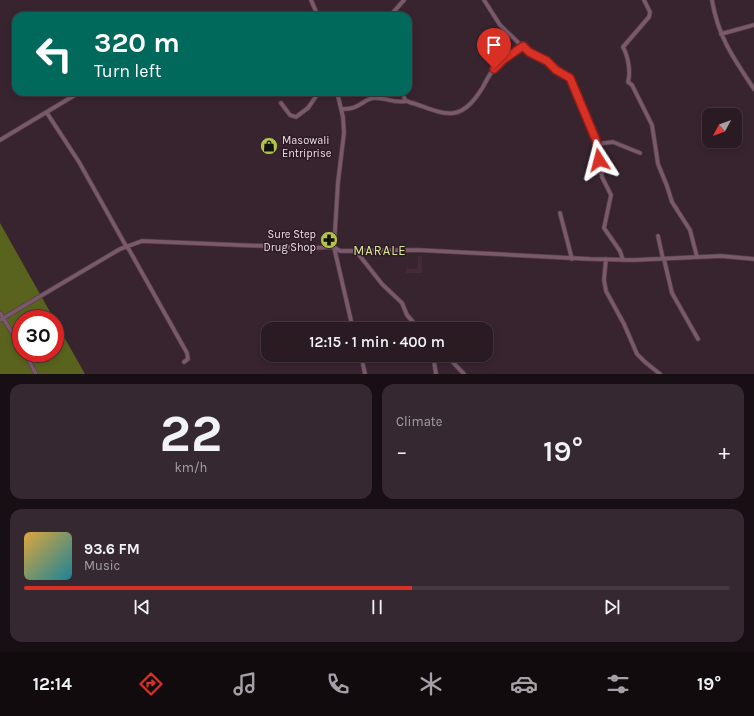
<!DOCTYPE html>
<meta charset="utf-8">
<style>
:root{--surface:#2a1b23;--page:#362830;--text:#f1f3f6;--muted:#a5a1a6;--line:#463941;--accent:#d93025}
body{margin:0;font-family:Karla,sans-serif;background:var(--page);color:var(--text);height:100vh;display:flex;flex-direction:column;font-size:15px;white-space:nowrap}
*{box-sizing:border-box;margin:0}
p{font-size:13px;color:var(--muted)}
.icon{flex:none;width:22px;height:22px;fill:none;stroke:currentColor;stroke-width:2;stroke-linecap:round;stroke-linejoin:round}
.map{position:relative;height:374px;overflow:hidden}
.sheet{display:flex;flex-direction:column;gap:10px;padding:10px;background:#170f13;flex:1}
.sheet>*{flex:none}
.banner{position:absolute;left:12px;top:12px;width:400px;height:84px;border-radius:12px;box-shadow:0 2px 6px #0003,0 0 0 1px var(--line);background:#00695c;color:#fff;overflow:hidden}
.needle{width:26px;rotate:229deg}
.tools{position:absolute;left:702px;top:108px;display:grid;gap:8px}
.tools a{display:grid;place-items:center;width:40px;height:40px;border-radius:8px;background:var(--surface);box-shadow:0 2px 6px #0003,0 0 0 1px var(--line);font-size:20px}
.speed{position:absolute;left:12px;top:310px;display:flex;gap:8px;font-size:20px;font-weight:700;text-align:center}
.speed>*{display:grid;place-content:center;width:52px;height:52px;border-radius:50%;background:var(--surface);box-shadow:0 2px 6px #0003,0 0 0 1px var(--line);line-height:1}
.speed .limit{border:6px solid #d22;background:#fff;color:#111}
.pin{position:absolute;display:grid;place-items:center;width:34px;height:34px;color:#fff;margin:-41px -17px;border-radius:50% 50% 50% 0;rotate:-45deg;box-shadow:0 0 4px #0007}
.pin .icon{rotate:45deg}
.me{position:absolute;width:44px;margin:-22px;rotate:351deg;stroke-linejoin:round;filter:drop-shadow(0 0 3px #0008)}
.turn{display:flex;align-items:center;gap:14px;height:84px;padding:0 16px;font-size:18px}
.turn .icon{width:52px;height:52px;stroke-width:2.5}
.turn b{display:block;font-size:28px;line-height:34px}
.big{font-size:30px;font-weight:600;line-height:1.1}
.sheet .card{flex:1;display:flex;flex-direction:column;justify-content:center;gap:6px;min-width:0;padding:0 14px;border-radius:12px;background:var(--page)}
.sheet .dial{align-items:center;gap:0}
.dial b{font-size:52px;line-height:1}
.song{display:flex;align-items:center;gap:12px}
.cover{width:48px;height:48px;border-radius:6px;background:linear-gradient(135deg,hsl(40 70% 55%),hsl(190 70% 35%))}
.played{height:4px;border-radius:2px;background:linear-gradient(90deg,var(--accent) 55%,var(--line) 55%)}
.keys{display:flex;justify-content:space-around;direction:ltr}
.heat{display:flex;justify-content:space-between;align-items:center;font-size:22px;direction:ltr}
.sheet .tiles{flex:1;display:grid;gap:10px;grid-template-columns:1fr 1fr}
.card:last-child{grid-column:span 2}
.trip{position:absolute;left:261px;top:322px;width:232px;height:40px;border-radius:12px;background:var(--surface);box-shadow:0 2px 6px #0003,0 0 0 1px var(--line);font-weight:600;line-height:40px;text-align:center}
.tabs{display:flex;height:64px;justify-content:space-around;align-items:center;background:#110b0e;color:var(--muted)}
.tabs .icon{width:28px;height:28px}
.tabs .selected{color:var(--accent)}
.tabs b{font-size:18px;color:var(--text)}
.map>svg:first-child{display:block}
.built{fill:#442938}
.forest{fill:#5a631d}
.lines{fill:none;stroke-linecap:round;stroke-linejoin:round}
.street-casing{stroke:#55424d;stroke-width:5}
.street{stroke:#7b596b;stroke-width:3.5}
.route-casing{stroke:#8d1f18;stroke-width:10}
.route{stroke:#d93025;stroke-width:7}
.labels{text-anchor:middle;stroke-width:3;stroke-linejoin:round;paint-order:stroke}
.poi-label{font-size:11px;fill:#efe1e8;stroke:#2e1a25;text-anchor:start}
.quarter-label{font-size:13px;letter-spacing:1px;fill:#d9e79a;stroke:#2e1a25}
</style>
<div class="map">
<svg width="754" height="374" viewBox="0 0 754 374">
<rect width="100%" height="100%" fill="#38242f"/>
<path class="built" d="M 418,256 L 422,256 L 422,273 L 406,273 L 406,268 L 417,269 Z"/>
<path class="forest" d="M 0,223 L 54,319 L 21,319 L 21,353 L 55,353 L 55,321 L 85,374 L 0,374 Z"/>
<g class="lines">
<defs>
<path id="street" d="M 311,0 L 318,16
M 484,0 L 500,25 L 526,50 L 547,61 L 556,70 L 568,76 L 573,84 L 597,144 L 602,177 L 611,195 L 604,228 L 620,251 L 623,260
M 644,0 L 650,12 L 649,17 L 623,47 C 628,56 631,72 628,82 L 632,85 L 652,125 L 658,164 L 667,186 L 672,202 L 690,230 L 697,257
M 712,0 C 718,37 734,59 754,89
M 390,16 L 404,0
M 721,34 L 754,25
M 337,92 L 343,117 L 344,133 L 338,182 L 334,247 L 353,329
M 402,92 L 405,100 L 409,102 C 440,111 457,126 479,93 C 485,85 487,77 494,69 C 502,59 515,56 523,47
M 281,103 L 290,115 L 296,117 L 308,108 L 319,92
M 341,109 C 360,110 361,100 374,98 C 385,97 395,104 406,101
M 47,113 L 79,162 L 126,246
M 0,140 L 80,92
M 597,144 L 613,142 L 640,153
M 560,213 L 572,259
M 658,236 L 663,259
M 127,246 L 187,353 L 188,359 L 184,362
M 356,251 L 382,284 L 402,303 L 407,315 L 419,329
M 606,259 L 604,280 L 606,291 L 624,324 L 637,354 L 645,362 L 660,374
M 664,259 L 672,293 L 698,339
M 0,313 L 21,347
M 0,320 L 120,249 L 142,241 L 314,248 L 334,247 L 340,251 L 417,250 L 590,259 L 634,260 L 721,256 L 754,259
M 25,353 L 36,374
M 361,355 L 365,374
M 433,355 L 436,374
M 446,355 L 464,374"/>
</defs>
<use href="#street" class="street-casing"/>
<use href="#street" class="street"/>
</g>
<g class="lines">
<defs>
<path id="route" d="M 494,69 L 503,60 L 523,46 L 529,52 L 547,61 L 556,70 L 570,78 L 596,140 L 599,160"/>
</defs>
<use href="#route" class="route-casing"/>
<use href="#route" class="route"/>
</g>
<defs>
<symbol id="shop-disc" viewBox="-11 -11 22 22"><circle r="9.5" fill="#b2c34c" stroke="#2e1a25"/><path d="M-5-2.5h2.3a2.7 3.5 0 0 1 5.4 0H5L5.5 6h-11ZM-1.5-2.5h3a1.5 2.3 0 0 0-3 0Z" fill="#111"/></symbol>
<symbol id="pharmacy-disc" viewBox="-11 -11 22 22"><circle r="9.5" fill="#b2c34c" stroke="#2e1a25"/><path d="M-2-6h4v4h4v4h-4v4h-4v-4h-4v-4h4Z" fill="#111"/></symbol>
</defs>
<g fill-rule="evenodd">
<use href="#shop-disc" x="259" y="136" width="20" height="20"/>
<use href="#pharmacy-disc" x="319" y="230" width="20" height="20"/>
</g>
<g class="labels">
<g class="poi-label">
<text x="282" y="144">Masowali<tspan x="282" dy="13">Entriprise</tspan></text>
<text x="316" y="238" text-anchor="end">Sure Step<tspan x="316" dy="13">Drug Shop</tspan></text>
</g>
<g class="quarter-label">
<text x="380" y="255">MARALE</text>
</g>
</g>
</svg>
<div class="tools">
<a><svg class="needle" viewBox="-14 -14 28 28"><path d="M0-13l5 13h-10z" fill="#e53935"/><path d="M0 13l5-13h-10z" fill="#a5a1a6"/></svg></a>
</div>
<div class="speed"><div class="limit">30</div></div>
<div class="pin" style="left:494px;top:69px;background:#d93025"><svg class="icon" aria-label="arrive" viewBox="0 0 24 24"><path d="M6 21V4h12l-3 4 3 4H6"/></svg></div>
<svg class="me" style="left:599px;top:160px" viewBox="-20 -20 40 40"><path d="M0-17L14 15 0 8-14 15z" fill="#d93025" stroke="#fff" stroke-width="4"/></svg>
<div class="trip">12:15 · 1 min · 400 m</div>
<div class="banner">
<div class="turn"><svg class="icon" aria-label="left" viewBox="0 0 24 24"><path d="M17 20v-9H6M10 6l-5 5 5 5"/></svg><div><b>320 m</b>Turn left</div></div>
</div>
</div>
<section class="sheet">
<div class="tiles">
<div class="card dial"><b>22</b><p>km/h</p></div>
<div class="card"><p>Climate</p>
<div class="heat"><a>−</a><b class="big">19°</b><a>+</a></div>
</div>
<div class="card">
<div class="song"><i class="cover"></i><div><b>93.6 FM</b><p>Music</p></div></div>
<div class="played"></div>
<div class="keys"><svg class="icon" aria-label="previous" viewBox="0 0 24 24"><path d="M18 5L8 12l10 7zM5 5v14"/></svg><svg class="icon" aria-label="pause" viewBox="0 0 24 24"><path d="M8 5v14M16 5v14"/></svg><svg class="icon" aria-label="next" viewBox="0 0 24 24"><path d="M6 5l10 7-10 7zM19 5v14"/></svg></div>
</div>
</div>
</section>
<nav class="tabs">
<b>12:14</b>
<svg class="icon selected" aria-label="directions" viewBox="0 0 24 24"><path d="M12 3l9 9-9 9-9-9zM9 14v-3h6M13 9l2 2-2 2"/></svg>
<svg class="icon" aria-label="music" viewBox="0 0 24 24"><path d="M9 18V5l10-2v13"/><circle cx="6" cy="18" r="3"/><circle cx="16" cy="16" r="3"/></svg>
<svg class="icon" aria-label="phone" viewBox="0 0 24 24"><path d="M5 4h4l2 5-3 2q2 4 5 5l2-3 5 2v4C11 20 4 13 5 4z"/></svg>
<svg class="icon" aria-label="climate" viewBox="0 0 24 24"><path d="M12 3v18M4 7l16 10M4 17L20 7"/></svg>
<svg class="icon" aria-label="car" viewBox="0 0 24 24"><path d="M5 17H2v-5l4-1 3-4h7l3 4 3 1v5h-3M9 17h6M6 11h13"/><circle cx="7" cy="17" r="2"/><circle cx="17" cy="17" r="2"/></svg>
<svg class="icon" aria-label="filters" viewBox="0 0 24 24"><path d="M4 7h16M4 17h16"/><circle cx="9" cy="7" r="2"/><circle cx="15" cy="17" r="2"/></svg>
<b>19°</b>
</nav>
